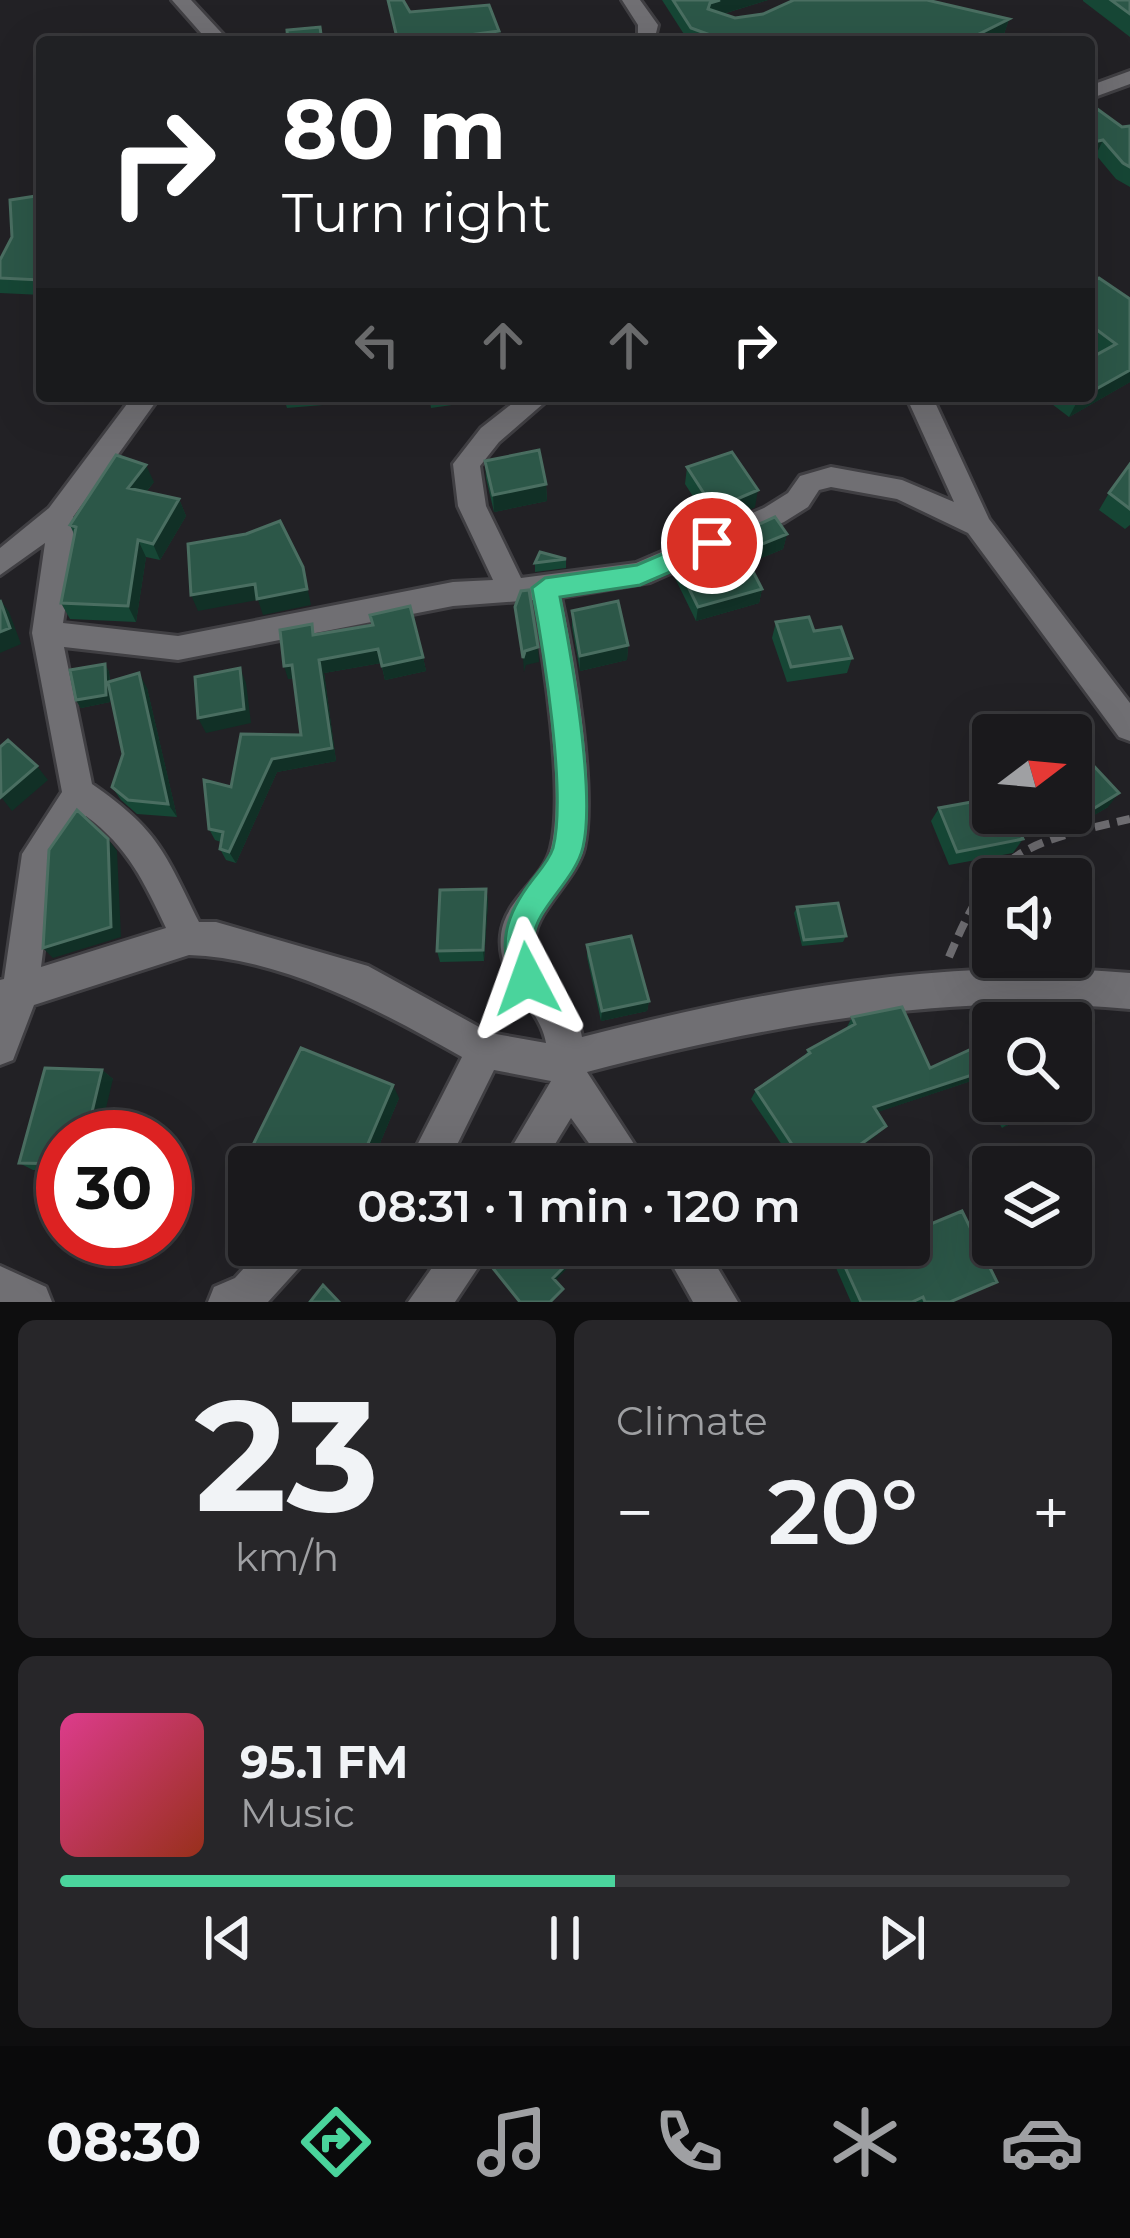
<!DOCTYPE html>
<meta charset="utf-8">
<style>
:root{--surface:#1a191c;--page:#272629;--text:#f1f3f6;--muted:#9fa0a3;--line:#38383b;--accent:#4ad49c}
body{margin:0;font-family:Montserrat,sans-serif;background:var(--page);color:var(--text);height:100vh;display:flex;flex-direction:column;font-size:45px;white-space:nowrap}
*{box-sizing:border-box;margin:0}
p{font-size:39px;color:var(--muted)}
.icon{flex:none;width:66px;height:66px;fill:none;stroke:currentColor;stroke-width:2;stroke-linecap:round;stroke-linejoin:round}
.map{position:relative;height:1302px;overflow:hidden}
.sheet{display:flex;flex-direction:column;gap:18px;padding:18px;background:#0e0e0f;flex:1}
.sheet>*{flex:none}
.top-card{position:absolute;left:36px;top:36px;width:1059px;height:366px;border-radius:12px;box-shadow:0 12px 48px #0002,0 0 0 3px var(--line);background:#202124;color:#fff;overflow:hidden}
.needle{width:78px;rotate:74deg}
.fabs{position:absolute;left:972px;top:714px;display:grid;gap:24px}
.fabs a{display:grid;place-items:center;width:120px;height:120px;border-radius:12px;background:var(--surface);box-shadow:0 12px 48px #0002,0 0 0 3px var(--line);font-size:60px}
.speed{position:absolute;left:36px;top:1110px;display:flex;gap:24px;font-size:60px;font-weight:700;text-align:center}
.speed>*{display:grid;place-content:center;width:156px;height:156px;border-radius:50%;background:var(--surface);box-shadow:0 12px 48px #0002,0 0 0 3px var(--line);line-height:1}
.speed .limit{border:18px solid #d22;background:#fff;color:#111}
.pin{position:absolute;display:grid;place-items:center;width:102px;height:102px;color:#fff;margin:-51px;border:6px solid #fff;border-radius:50%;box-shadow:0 3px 12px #0007}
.me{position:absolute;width:132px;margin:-66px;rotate:356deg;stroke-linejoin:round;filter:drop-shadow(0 0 9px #0008)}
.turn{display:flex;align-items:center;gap:42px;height:252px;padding:0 48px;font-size:54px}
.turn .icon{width:156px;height:156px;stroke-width:2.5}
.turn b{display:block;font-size:84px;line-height:102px}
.lanes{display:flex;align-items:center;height:114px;padding:0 48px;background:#0003;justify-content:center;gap:60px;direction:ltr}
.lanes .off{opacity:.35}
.big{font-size:90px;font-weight:600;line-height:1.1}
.sheet .card{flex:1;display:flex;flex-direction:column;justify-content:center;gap:18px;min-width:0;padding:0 42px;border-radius:18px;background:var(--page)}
.sheet .dial{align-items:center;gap:0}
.dial b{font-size:156px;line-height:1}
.song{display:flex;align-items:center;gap:36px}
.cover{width:144px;height:144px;border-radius:18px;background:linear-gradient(135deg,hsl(330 70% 55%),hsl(10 70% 35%))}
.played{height:12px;border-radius:6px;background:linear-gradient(90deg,var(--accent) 55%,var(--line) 55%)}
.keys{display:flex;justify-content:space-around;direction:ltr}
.heat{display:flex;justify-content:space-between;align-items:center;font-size:66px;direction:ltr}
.sheet .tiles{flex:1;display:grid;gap:18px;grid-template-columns:1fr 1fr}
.card:last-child{grid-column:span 2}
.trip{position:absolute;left:228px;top:1146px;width:702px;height:120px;border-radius:12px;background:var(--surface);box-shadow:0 12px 48px #0002,0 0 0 3px var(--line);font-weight:600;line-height:120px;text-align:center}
.tab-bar{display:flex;height:192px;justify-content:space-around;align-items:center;background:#0a0a0b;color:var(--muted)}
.tab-bar .icon{width:84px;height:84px}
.tab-bar .active{color:var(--accent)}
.tab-bar b{font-size:54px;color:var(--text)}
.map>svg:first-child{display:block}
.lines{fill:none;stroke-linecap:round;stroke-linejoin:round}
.minor-casing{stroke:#403f43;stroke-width:6}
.path{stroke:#6f6e72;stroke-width:8;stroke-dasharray:15 8;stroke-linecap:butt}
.minor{fill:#706f73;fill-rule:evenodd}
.wall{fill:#164635}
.shaded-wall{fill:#113026}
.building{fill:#2c5748;stroke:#4a6e61;stroke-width:3}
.route{fill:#4ad49c;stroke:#308a65;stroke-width:3}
</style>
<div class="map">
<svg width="1130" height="1302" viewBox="0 0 1130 1302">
<rect width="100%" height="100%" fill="#222125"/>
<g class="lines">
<defs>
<path id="minor" d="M 172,0 L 191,0 L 230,42 L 209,42 Z
M 622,0 L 640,0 L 658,25 L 654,41 L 626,42 L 638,34 L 638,25 Z
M 1130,71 L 1130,84 L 1089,99 L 1089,86 Z
M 133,396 L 160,396 L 73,517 L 73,559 L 63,623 L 178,636 L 453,582 L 493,580 L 458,506 L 453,464 L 481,428 L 522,396 L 552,396 L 499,442 L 480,466 L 486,506 L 521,578 L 636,563 L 764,508 L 788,493 L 800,476 L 831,467 L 902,480 L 954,502 L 906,396 L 932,396 L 989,519 L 1130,703 L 1130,741 L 1119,737 L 968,533 L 897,499 L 831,487 L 819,490 L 808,507 L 784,522 L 650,582 L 561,597 C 574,656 597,791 584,848 C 577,878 536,911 535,937 C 534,978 576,999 582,1037 C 760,991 946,956 1130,973 L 1130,1009 C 948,991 763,1026 587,1072 L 649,1167 L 606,1167 L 571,1118 L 541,1167 L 500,1167 L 551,1081 L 494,1070 L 446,1167 L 406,1167 L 462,1057 C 381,1011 283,958 189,955 L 34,1005 L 13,1060 L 0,1065 L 0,980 L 4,979 L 22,854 L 62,792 L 32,633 L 45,543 L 0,575 L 0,548 L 49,508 ZM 533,600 C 544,658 565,794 551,848 C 543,881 505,898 501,935 C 496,982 540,1006 546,1043 L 490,1033 L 368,966 L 216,922 L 199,922 C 164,851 158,830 92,784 L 64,647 L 178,660 L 453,606 ZM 86,816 C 128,847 144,882 166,928 L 41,967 L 55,859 Z
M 265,1245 L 313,1245 L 307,1259 L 268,1302 L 208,1302 L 214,1287 L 235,1278 Z
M 448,1245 L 493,1245 L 455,1302 L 408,1302 Z
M 661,1245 L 704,1245 L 738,1302 L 693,1302 Z
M 0,1266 L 46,1287 L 52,1302 L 0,1302 Z"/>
</defs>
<use href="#minor" class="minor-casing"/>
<path class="path" d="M 949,957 C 994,850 1020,844 1130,819"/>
<use href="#minor" class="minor"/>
</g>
<path class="wall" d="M 662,0 L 768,0 L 723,14 L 735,18 L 1009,19 L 1004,34 L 988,42 L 689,42 Z
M 1083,0 L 1130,0 L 1130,37 L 1083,1 Z
M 1089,103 L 1122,127 L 1130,126 L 1130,187 L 1116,179 L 1096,155 L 1089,157 Z
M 42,195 L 42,295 L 0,293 L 0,260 Z
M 1099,278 L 1130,382 L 1069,417 L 1044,398 L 1045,396 L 1089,396 L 1098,354 L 1089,348 L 1089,284 Z
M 283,396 L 323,396 L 323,405 L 287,408 Z
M 429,396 L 458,396 L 459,404 L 431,408 Z
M 485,461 L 546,484 L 547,501 L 494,512 L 486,478 Z
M 1130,464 L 1130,525 L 1125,529 L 1099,510 L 1109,493 Z
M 687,467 L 755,507 L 712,526 L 685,484 Z
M 154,482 L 146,492 L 179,499 L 186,516 L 160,560 L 146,557 L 136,622 L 70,619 L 61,603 L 74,534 L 70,525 Z
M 787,534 L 783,549 L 749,563 L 762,589 L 759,603 L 696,621 L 674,576 L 676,562 L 730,545 L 731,537 Z
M 566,559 L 566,568 L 535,572 L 535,563 Z
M 572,611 L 628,645 L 627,660 L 580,671 L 572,627 Z
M 776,622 L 814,631 L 852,658 L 847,673 L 787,682 L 772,638 Z
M 315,634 L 423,657 L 426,671 L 385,680 L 381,663 L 324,673 L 336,761 L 277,772 L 236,863 L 226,860 L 220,849 L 221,842 L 215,840 L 209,829 L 231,787 L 301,735 L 293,678 L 288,679 Z
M 105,664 L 109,672 L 110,682 L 147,688 L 177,817 L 137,814 L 121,800 L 112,787 L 123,754 L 110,692 L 110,702 L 81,708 L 76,700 Z
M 1071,751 L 1108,807 L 1077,825 L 1066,813 L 1071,813 Z
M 939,808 L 1023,839 L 1013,853 L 949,865 L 931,821 Z
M 1072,857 L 1090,903 L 1078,915 L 1071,916 L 1071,879 L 1020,879 L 1019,874 L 1029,861 Z
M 486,889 L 488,901 L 484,961 L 440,962 L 437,951 Z
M 797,907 L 846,936 L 843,942 L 802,946 L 794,913 Z
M 587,945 L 649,1001 L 647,1011 L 601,1021 L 587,957 Z
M 852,1017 L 930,1068 L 984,1043 L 981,1039 L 993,1028 L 993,1101 L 1042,1101 L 1033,1113 L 1002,1128 L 974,1080 L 877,1112 L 878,1134 L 832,1167 L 797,1167 L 751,1099 L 756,1090 L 804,1058 L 808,1050 L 846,1029 Z
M 102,1070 L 113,1079 L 63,1137 L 63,1171 L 33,1170 L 19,1163 Z
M 399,1098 L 370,1167 L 284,1167 L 263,1158 L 252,1147 Z
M 826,1245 L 867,1245 L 868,1249 L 950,1302 L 851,1302 Z"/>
<path class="shaded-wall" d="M 720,0 L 768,0 L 709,18 L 710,3 Z
M 1009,19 L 1004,34 L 988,42 L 962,42 Z
M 499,31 L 499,42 L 454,42 L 454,37 Z
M 1103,140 L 1096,155 L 1089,157 L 1089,143 Z
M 1130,370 L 1130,382 L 1069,417 L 1078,400 L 1089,396 L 1089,393 Z
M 146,465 L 154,482 L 135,505 L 128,488 Z
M 546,484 L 547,501 L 494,512 L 493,495 Z
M 758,490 L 755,507 L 712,526 L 714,509 Z
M 179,499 L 186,516 L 160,560 L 153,544 Z
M 787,534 L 783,549 L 740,567 L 743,552 Z
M 138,540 L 146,557 L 136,622 L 128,606 Z
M 303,567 L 311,605 L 263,615 L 258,600 L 198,611 L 191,595 Z
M 762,589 L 759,603 L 696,621 L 698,607 Z
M 0,599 L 9,612 L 21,644 L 0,653 Z
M 628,645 L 627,660 L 580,671 L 580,656 Z
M 538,647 L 539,662 L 526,665 L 524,672 L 523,658 L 525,651 Z
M 378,649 L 381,663 L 324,673 L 336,761 L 277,772 L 236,863 L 229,852 L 272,759 L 332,748 L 319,660 Z
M 423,657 L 426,671 L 385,680 L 382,666 Z
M 105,664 L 109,672 L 110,702 L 81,708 L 76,700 Z
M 292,665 L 296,678 L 288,679 L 284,666 Z
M 240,668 L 246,683 L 251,723 L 206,733 L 198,718 Z
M 139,673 L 147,688 L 177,817 L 168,804 Z
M 37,766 L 48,780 L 12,811 L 1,797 Z
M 1119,793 L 1108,807 L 1077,825 L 1088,812 Z
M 108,839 L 117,851 L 121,937 L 53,958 L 43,948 Z
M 486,889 L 488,901 L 484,961 L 483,950 Z
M 649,1001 L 647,1011 L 601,1021 L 602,1011 Z
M 102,1070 L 113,1079 L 99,1137 L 86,1137 Z
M 984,1071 L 974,1080 L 866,1116 L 874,1107 Z
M 393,1085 L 399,1098 L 370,1167 L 358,1167 Z
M 1045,1105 L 1033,1113 L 1002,1128 L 1013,1120 Z
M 886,1126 L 878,1134 L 832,1167 L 829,1167 Z
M 585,1246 L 584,1251 L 554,1282 L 553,1278 Z"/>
<path class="building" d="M 388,0 L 403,0 L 410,12 L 489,5 L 499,31 L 454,37 L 455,42 L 398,42 Z
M 673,0 L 720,0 L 710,3 L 708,9 L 735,18 L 763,14 L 794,0 L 927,0 L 1009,19 L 963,42 L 729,42 L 691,28 Z
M 1111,0 L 1130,0 L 1130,14 Z
M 320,27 L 322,42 L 288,42 L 287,30 Z
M 1089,103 L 1122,127 L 1130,126 L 1130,167 L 1123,163 L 1103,140 L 1089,143 Z
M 42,195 L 40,280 L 0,278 L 0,260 L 12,237 L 10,200 Z
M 1099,278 L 1130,299 L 1130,370 L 1089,393 L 1089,359 L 1116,344 L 1089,324 L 1089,284 Z
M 539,450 L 546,484 L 493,495 L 485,461 Z
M 732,452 L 758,490 L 714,509 L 687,467 Z
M 116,455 L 146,465 L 128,488 L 179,499 L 153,544 L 138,540 L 128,606 L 61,603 L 76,527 L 70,525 Z
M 1130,464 L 1130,509 L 1109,493 Z
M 775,517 L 787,534 L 743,552 L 762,589 L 698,607 L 676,562 L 735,543 L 731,537 Z
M 280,521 L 303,567 L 307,589 L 257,599 L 255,584 L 191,595 L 188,544 L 246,534 Z
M 540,552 L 566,559 L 535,563 Z
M 529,590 L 538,647 L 525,651 L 523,658 L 515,607 L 521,591 Z
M 0,600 L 10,628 L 0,632 Z
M 618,601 L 628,645 L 580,656 L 572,611 Z
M 410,606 L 423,657 L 382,666 L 378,649 L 319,660 L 332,748 L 272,759 L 229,852 L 220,849 L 223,832 L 209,829 L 204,780 L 231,787 L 241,734 L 301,735 L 292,665 L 284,666 L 280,630 L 312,624 L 313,635 L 373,625 L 370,615 Z
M 809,617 L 814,631 L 841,627 L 852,658 L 791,667 L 776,622 Z
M 105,664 L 106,695 L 76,700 L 70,670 Z
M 240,668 L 244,709 L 198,718 L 195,677 Z
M 139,673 L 168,804 L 128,800 L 112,787 L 123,754 L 108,682 Z
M 8,740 L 37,766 L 1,797 L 0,747 Z
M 1077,748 L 1119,793 L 1088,812 L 1071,792 L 1071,751 Z
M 993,798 L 993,813 L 1011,813 L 1023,839 L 957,852 L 939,808 Z
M 77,810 L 108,839 L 111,927 L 43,948 L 49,850 Z
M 1072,857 L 1090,903 L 1071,905 L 1071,879 L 1035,879 L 1029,861 Z
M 486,889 L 483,950 L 437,951 L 440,890 Z
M 838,903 L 846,936 L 804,940 L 797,907 Z
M 631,936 L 649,1001 L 602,1011 L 587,945 Z
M 902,1007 L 930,1068 L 993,1039 L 993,1086 L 984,1071 L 874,1107 L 886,1126 L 829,1167 L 807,1167 L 756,1090 L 810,1053 L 808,1050 L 855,1024 L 852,1017 Z
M 301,1048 L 393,1085 L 358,1167 L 298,1167 L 252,1147 Z
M 45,1068 L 102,1070 L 86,1137 L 63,1137 L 63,1164 L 19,1163 Z
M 1002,1101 L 1042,1101 L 1045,1105 L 1013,1120 Z
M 962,1211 L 997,1282 L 950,1302 L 925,1302 L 923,1297 L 912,1302 L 861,1302 L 835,1245 L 867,1245 L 868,1249 L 879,1245 L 909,1245 L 909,1233 Z
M 504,1245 L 584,1245 L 585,1246 L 553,1278 L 563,1289 L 550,1302 L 520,1302 L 488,1262 Z
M 323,1285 L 339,1302 L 310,1302 Z"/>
<path class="route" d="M 712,533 L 725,543 L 721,550 L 640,585 L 560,597 C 571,654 596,793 583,847 C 576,879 536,909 534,936 C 532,956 547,971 538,990 L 527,995 L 515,990 C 497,946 504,916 533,879 C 540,870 549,860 553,848 C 567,794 543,647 532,588 L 545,578 L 637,565 Z"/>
</svg>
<div class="fabs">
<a><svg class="needle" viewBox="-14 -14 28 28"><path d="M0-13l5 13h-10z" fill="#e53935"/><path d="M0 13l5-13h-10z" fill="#9fa0a3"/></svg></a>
<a><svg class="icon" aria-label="sound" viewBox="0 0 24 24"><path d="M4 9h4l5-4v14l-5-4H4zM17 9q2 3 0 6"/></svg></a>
<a><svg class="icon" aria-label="search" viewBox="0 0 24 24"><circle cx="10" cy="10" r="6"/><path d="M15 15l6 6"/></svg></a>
<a><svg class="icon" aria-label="layers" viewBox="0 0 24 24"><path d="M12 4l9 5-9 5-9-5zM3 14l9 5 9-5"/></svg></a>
</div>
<div class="speed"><div class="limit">30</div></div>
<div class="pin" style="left:712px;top:543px;background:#d93025"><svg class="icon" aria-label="arrive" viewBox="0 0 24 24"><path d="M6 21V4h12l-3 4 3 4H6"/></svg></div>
<svg class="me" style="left:527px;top:979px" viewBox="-20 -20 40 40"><path d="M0-17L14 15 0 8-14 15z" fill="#4ad49c" stroke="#fff" stroke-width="4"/></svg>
<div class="trip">08:31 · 1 min · 120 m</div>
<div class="top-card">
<div class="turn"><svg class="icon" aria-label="right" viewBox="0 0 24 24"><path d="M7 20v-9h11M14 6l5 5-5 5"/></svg><div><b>80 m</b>Turn right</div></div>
<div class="lanes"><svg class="icon off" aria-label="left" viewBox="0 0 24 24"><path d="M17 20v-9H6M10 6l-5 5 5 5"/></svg><svg class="icon off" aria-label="ahead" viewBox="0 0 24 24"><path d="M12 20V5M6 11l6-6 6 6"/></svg><svg class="icon off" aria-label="ahead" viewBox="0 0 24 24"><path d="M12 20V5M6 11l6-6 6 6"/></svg><svg class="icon" aria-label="right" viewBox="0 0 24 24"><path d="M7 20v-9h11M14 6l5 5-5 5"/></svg></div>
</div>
</div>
<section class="sheet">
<div class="tiles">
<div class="card dial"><b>23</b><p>km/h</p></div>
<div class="card"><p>Climate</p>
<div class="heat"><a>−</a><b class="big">20°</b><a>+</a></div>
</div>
<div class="card">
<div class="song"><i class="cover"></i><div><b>95.1 FM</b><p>Music</p></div></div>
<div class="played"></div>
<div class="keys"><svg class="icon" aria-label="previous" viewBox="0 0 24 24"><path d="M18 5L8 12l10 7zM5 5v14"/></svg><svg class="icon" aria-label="pause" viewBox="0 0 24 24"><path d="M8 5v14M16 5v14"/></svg><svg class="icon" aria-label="next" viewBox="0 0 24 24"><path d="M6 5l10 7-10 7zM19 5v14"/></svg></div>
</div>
</div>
</section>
<nav class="tab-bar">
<b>08:30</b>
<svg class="icon active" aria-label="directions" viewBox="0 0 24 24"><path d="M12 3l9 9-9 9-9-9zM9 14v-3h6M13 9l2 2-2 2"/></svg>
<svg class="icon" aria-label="music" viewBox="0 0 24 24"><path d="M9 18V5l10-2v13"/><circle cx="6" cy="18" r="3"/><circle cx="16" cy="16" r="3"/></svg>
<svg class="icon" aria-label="phone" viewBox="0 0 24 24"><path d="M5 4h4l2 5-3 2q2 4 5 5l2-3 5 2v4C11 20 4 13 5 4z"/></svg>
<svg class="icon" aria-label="climate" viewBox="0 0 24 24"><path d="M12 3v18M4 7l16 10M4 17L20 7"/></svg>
<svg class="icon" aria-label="car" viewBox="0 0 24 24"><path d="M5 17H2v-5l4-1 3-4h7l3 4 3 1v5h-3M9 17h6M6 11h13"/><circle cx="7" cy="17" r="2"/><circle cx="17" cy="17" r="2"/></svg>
</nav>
